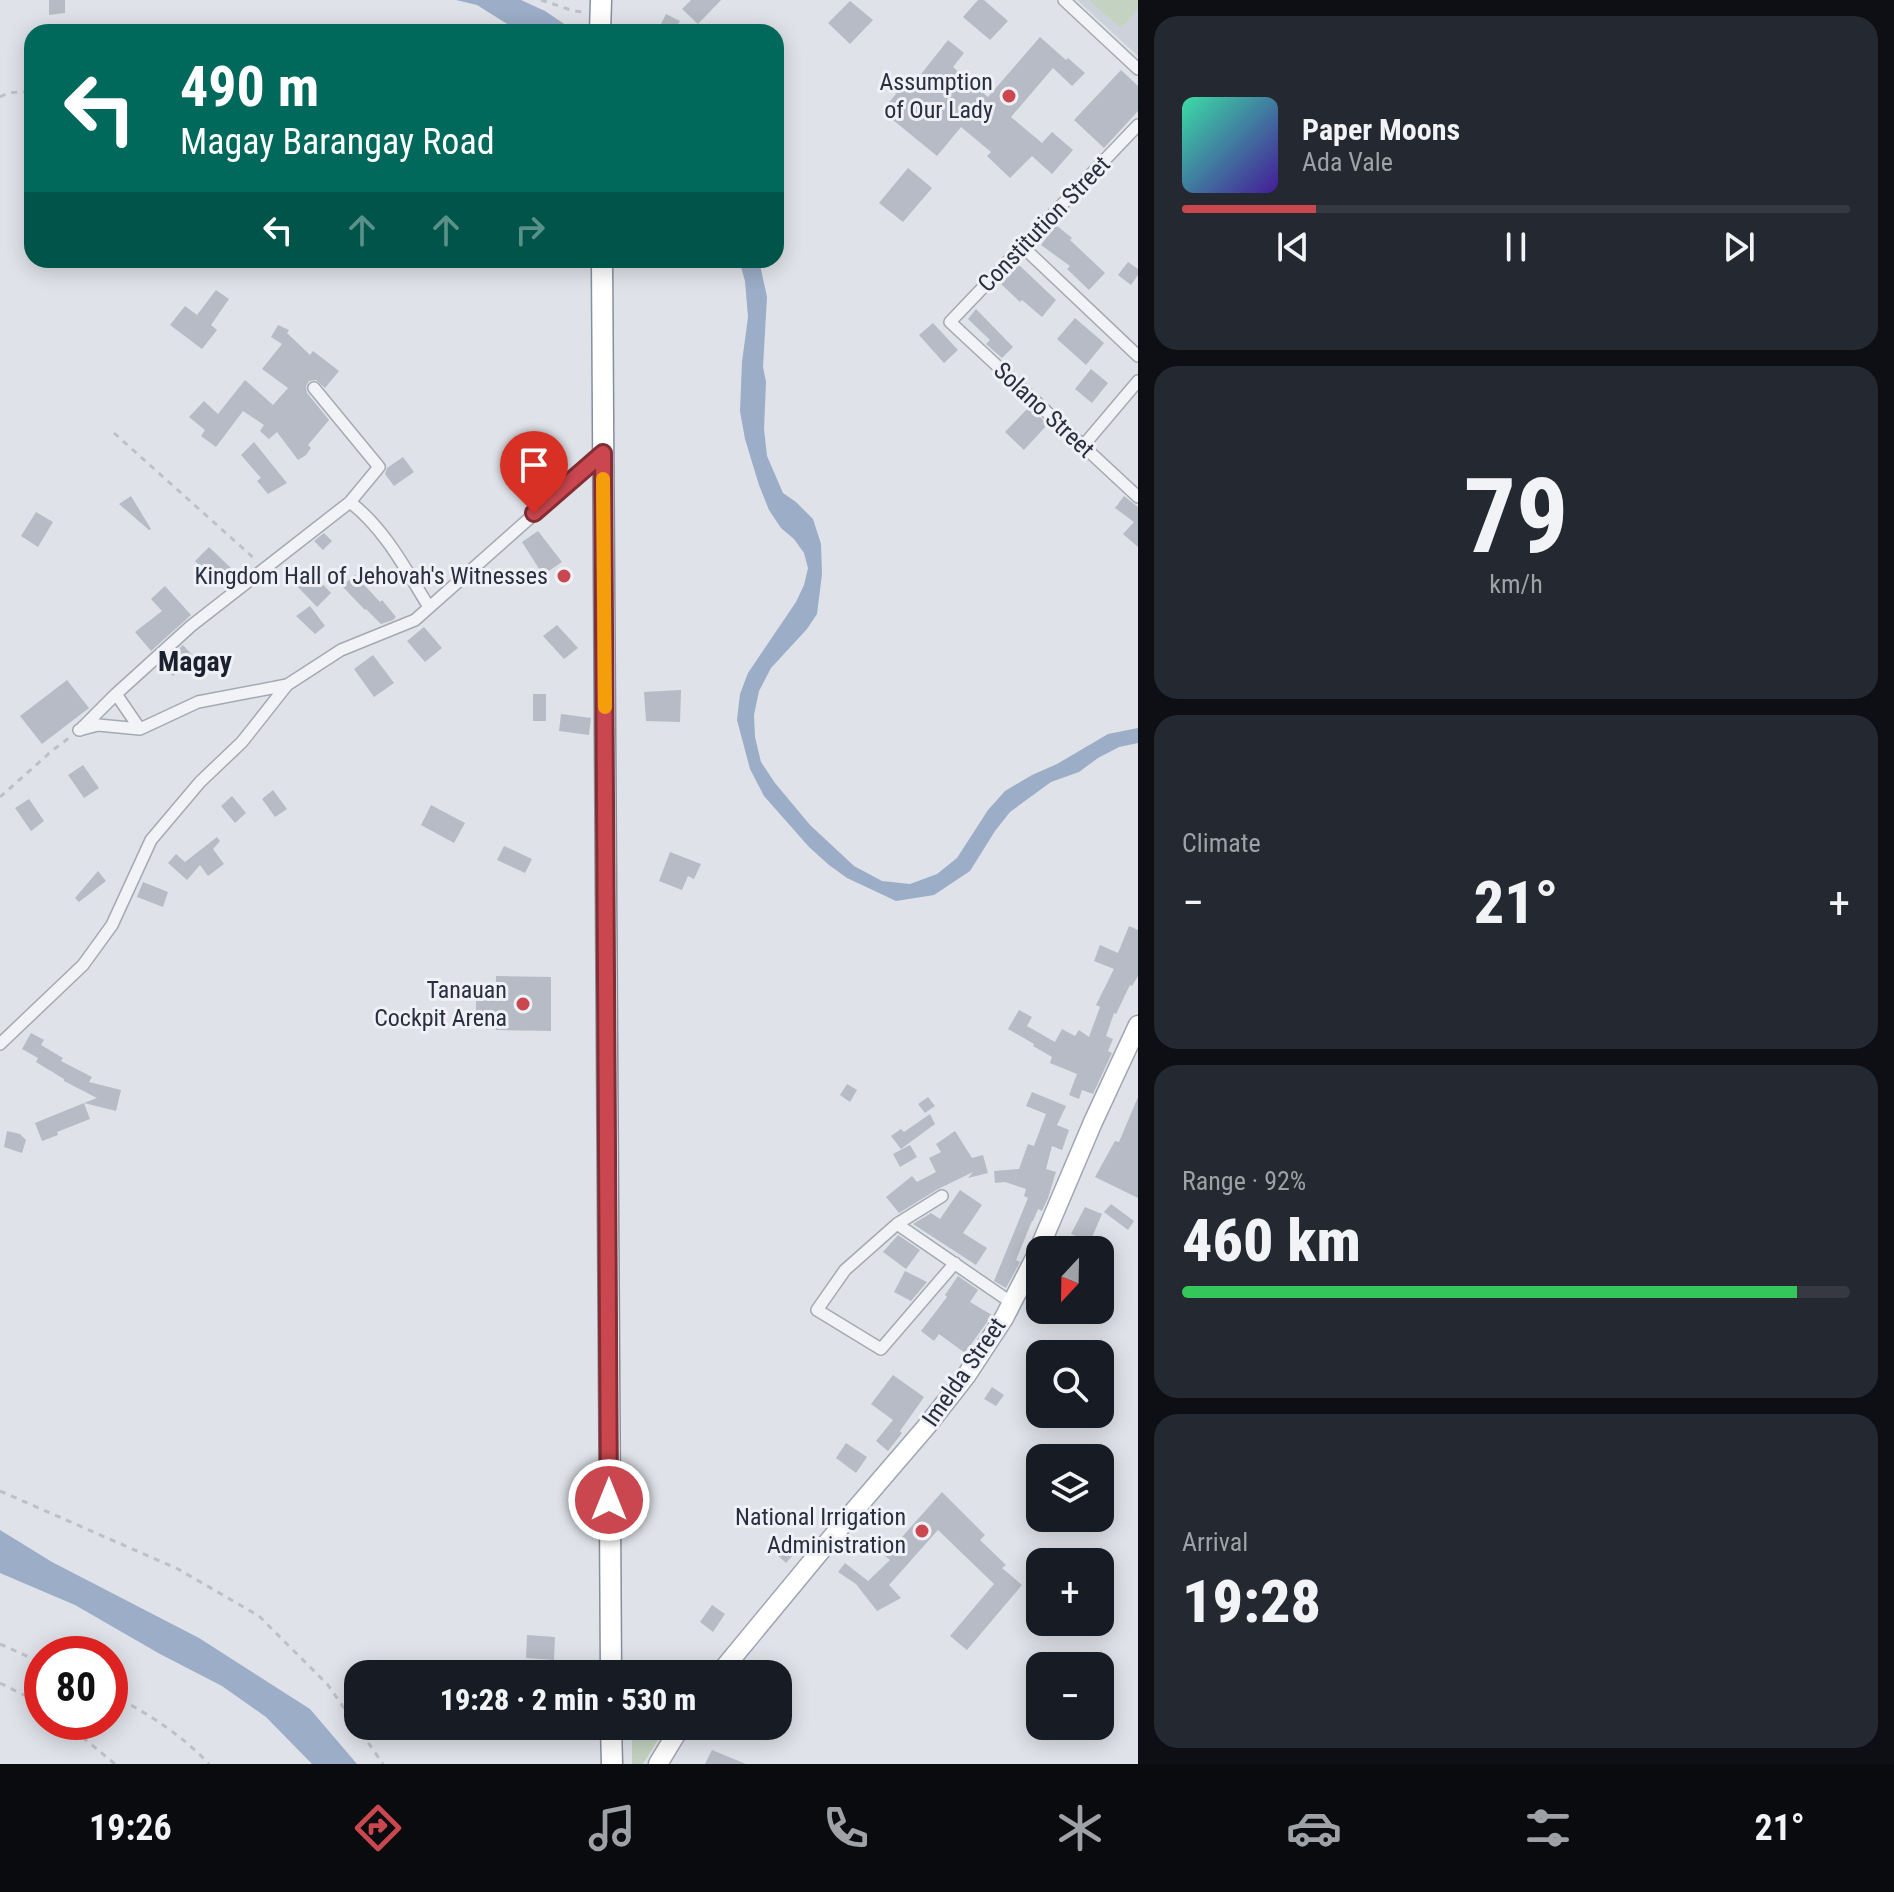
<!DOCTYPE html>
<meta charset="utf-8">
<style>
:root{--surface:#171b24;--page:#242831;--text:#f1f3f6;--muted:#9ea1a6;--line:#363941;--accent:#ca4750}
body{margin:0;font-family:"Roboto Condensed",sans-serif;background:var(--page);color:var(--text);height:100vh;display:flex;flex-direction:column;font-size:30px;white-space:nowrap}
*{box-sizing:border-box;margin:0}
p{font-size:26px;color:var(--muted)}
.icon{flex:none;width:44px;height:44px;fill:none;stroke:currentColor;stroke-width:2;stroke-linecap:round;stroke-linejoin:round}
.map{position:relative;flex:1;overflow:hidden}
.drawer{display:flex;flex-direction:column;gap:16px;padding:16px;background:#0d0f14;width:756px}
.drawer>*{flex:none}
.top-card{position:absolute;left:24px;top:24px;width:760px;height:244px;border-radius:24px;box-shadow:0 4px 20px #0003;background:#00695c;color:#fff;overflow:hidden}
.needle{width:52px;rotate:202deg}
.tools{position:absolute;left:1026px;top:1236px;display:grid;gap:16px}
.tools a{display:grid;place-items:center;width:88px;height:88px;border-radius:16px;background:var(--surface);box-shadow:0 4px 20px #0003;font-size:40px}
.speed{position:absolute;left:24px;top:1636px;display:flex;gap:16px;font-size:40px;font-weight:700;text-align:center}
.speed>*{display:grid;place-content:center;width:104px;height:104px;border-radius:50%;background:var(--surface);box-shadow:0 4px 20px #0003;line-height:1}
.speed .limit{border:12px solid #d22;background:#fff;color:#111}
.pin{position:absolute;display:grid;place-items:center;width:68px;height:68px;color:#fff;margin:-82px -34px;border-radius:50% 50% 50% 0;rotate:-45deg;box-shadow:0 0 8px #0007}
.pin .icon{rotate:45deg}
.me{position:absolute;width:88px;margin:-44px;rotate:0deg;stroke-linejoin:round;filter:drop-shadow(0 0 6px #0008)}
.turn{display:flex;align-items:center;gap:28px;height:168px;padding:0 24px;font-size:36px}
.turn .icon{width:104px;height:104px;stroke-width:2.5}
.turn b{display:block;font-size:56px;line-height:68px}
.lanes{display:flex;align-items:center;height:76px;padding:0 24px;background:#0003;justify-content:center;gap:40px;direction:ltr}
.lanes .off{opacity:.35}
.big{font-size:60px;font-weight:800;line-height:1.1}
.drawer .widget{flex:1;display:flex;flex-direction:column;justify-content:center;gap:12px;min-width:0;padding:0 28px;border-radius:24px;background:var(--page)}
.drawer .dial{align-items:center;gap:0}
.dial b{font-size:104px;line-height:1}
.song{display:flex;align-items:center;gap:24px}
.cover{width:96px;height:96px;border-radius:12px;background:linear-gradient(135deg,hsl(160 70% 55%),hsl(260 70% 35%))}
.played{height:8px;border-radius:4px;background:linear-gradient(90deg,var(--accent) 20%,var(--line) 20%)}
.keys{display:flex;justify-content:space-around;direction:ltr}
.heat{display:flex;justify-content:space-between;align-items:center;font-size:44px;direction:ltr}
.charge{height:12px;border-radius:6px;background:linear-gradient(90deg,#34c759 92%,var(--line) 0)}
.trip{position:absolute;left:344px;top:1660px;width:448px;height:80px;border-radius:24px;background:var(--surface);box-shadow:0 4px 20px #0003;font-weight:800;line-height:80px;text-align:center}
.dock{display:flex;height:128px;justify-content:space-around;align-items:center;background:#090b0e;color:var(--muted)}
.dock .icon{width:56px;height:56px}
.dock .current{color:var(--accent)}
.dock b{font-size:36px;color:var(--text)}
main{display:flex;flex:1;min-height:0}
.map>svg:first-child{display:block}
.built{fill:#cdd1da}
.green{fill:#c3d2c1}
.water{fill:#9badc7}
.building{fill:#b7bbc5}
.lines{fill:none;stroke-linecap:round;stroke-linejoin:round}
.street-casing{stroke:#a5a9b2;stroke-width:14}
.primary-casing{stroke:#9fa5b3;stroke-width:21}
.highway-casing{stroke:#878e9e;stroke-width:23}
.path{stroke:#bec0c6;stroke-width:3;stroke-dasharray:6 6;stroke-linecap:butt}
.street{stroke:#f2f3f6;stroke-width:11}
.primary{stroke:#fff;stroke-width:18}
.highway{stroke:#fff;stroke-width:20}
.route-casing{stroke:#832e34;stroke-width:20}
.route{stroke:#ca4750;stroke-width:14}
.slow{stroke:#f59e0b;stroke-width:14}
.poi-dot{fill:#ca4750;stroke:#eff1f6;stroke-width:3}
.labels{text-anchor:middle;stroke-width:6;stroke-linejoin:round;paint-order:stroke}
.poi-label{font-size:24px;fill:#292f3f;stroke:#eff1f6;text-anchor:end}
.street-label{font-size:24px;fill:#292f3f;stroke:#eff1f6}
.quarter-label{font-size:28px;font-weight:bold;fill:#1b202f;stroke:#eff1f6}
</style>
<main>
<div class="map">
<svg width="1138" height="1764" viewBox="0 0 1138 1764">
<rect width="100%" height="100%" fill="#dfe2e8"/>
<path class="built" d="M 1077,0 L 1138,0 L 1138,56 Z"/>
<path class="green" d="M 1089,0 L 1138,0 L 1138,9 L 1121,28 Z
M 632,1726 L 666,1726 L 643,1764 L 632,1764 Z"/>
<path class="water" d="M 456,0 L 521,0 L 545,11 L 576,32 L 520,32 L 477,5 Z
M 739,260 L 759,260 L 767,297 L 763,367 L 766,382 L 764,429 L 767,456 L 783,493 L 796,502 L 813,519 L 821,544 L 822,574 L 817,614 L 807,629 L 771,668 L 759,691 L 754,715 L 755,737 L 761,762 L 775,783 L 810,825 L 854,866 L 882,881 L 910,884 L 937,874 L 957,858 L 988,810 L 1005,791 L 1032,775 L 1057,764 L 1108,734 L 1138,728 L 1138,743 L 1119,747 L 1098,758 L 1079,772 L 1051,782 L 1010,812 L 995,831 L 970,871 L 934,895 L 896,901 L 847,878 L 829,865 L 809,847 L 764,796 L 750,769 L 737,720 L 740,694 L 748,673 L 796,602 L 804,585 L 808,568 L 804,553 L 794,539 L 781,528 L 769,510 L 759,485 L 745,439 L 740,411 L 742,362 L 748,317 L 745,281 Z
M 0,1530 L 52,1562 L 199,1638 L 310,1709 L 357,1764 L 312,1764 L 266,1717 L 222,1686 L 160,1654 L 75,1605 L 0,1573 Z"/>
<path class="building" d="M 49,0 L 65,0 L 65,13 L 49,15 Z
M 691,0 L 721,0 L 698,24 L 682,9 Z
M 978,0 L 984,0 L 1008,21 L 990,40 L 963,17 Z
M 850,1 L 873,20 L 850,44 L 828,23 Z
M 666,14 L 680,21 L 674,32 L 657,32 Z
M 1040,37 L 1066,60 L 1068,58 L 1085,73 L 1072,86 L 1053,68 L 1011,117 L 1042,143 L 1052,132 L 1073,150 L 1052,174 L 1032,156 L 1010,178 L 987,156 L 991,152 L 961,127 L 937,156 L 882,111 L 909,78 L 914,83 L 948,40 L 964,53 L 953,67 L 988,97 Z
M 1121,70 L 1138,86 L 1138,111 L 1104,148 L 1074,120 Z
M 908,168 L 932,188 L 903,222 L 879,203 Z
M 1056,225 L 1072,238 L 1070,240 L 1105,273 L 1089,290 L 1067,269 L 1070,266 L 1041,245 Z
M 1128,262 L 1138,269 L 1138,275 L 1131,285 L 1118,275 Z
M 1019,265 L 1056,300 L 1042,317 L 1022,300 L 1020,302 L 1001,284 Z
M 216,290 L 229,299 L 211,325 L 217,330 L 202,349 L 170,325 L 185,306 L 197,315 Z
M 976,309 L 1013,347 L 1002,358 L 986,344 L 990,340 L 968,319 Z
M 1075,318 L 1104,343 L 1086,365 L 1057,339 Z
M 933,323 L 958,350 L 944,363 L 919,335 Z
M 278,325 L 289,330 L 287,333 L 310,355 L 313,351 L 339,371 L 325,388 L 316,380 L 309,381 L 306,386 L 307,393 L 329,420 L 308,445 L 311,448 L 306,455 L 298,460 L 277,432 L 269,439 L 260,431 L 264,425 L 243,411 L 216,447 L 201,436 L 205,430 L 189,417 L 204,401 L 218,414 L 245,380 L 273,405 L 288,388 L 262,369 L 282,344 L 271,337 Z
M 1091,369 L 1108,383 L 1092,403 L 1075,389 Z
M 1029,407 L 1048,424 L 1024,450 L 1005,432 Z
M 254,442 L 287,483 L 268,494 L 257,481 L 261,478 L 241,455 Z
M 403,457 L 414,472 L 394,486 L 385,474 L 387,468 Z
M 131,496 L 151,529 L 149,530 L 119,504 Z
M 1124,496 L 1138,507 L 1138,547 L 1123,534 L 1134,522 L 1115,508 Z
M 36,512 L 53,522 L 38,547 L 21,536 Z
M 538,531 L 562,562 L 543,575 L 522,542 Z
M 324,533 L 332,541 L 323,550 L 314,541 Z
M 209,547 L 231,568 L 217,582 L 195,561 Z
M 309,570 L 331,593 L 317,607 L 295,584 Z
M 355,575 L 380,602 L 382,600 L 396,617 L 393,620 L 381,624 L 366,609 L 365,610 L 342,586 Z
M 165,586 L 191,615 L 151,651 L 135,632 L 162,611 L 151,599 Z
M 310,606 L 325,626 L 315,634 L 296,616 Z
M 557,625 L 578,648 L 564,659 L 543,636 Z
M 424,627 L 442,648 L 425,662 L 407,641 Z
M 183,645 L 194,657 L 173,676 L 162,664 Z
M 373,655 L 394,683 L 374,697 L 354,669 Z
M 67,680 L 89,708 L 42,744 L 20,716 Z
M 681,690 L 680,722 L 646,721 L 644,692 Z
M 533,694 L 546,694 L 546,721 L 533,721 Z
M 561,714 L 591,718 L 589,735 L 559,731 Z
M 83,765 L 99,788 L 84,798 L 68,775 Z
M 273,790 L 287,809 L 275,817 L 262,799 Z
M 232,796 L 246,813 L 235,823 L 221,806 Z
M 29,799 L 44,821 L 31,831 L 15,808 Z
M 431,805 L 465,823 L 454,843 L 421,825 Z
M 217,837 L 220,841 L 213,849 L 224,864 L 208,876 L 200,865 L 187,880 L 168,863 L 176,854 L 185,862 Z
M 504,846 L 532,859 L 525,873 L 497,860 Z
M 670,852 L 701,864 L 694,879 L 688,876 L 682,890 L 659,881 Z
M 98,871 L 106,881 L 79,902 L 75,898 Z
M 143,882 L 168,892 L 163,907 L 137,897 Z
M 1129,926 L 1138,930 L 1138,976 L 1132,986 L 1130,985 L 1116,1014 L 1114,1013 L 1106,1036 L 1113,1039 L 1108,1051 L 1112,1053 L 1093,1094 L 1082,1090 L 1079,1099 L 1069,1095 L 1077,1074 L 1050,1063 L 1052,1057 L 1033,1046 L 1034,1044 L 1008,1029 L 1019,1010 L 1032,1017 L 1027,1026 L 1055,1042 L 1062,1029 L 1075,1036 L 1079,1030 L 1089,1037 L 1100,1007 L 1096,1005 L 1114,969 L 1094,961 L 1100,945 L 1118,953 Z
M 496,976 L 551,977 L 551,1031 L 496,1030 L 496,1019 L 476,1020 L 476,986 L 496,986 Z
M 31,1033 L 44,1040 L 41,1045 L 63,1058 L 61,1061 L 92,1077 L 89,1082 L 121,1090 L 116,1111 L 84,1103 L 97,1098 L 64,1081 L 64,1079 L 36,1062 L 38,1058 L 22,1049 Z
M 847,1084 L 857,1090 L 850,1102 L 840,1095 Z
M 1032,1092 L 1066,1106 L 1057,1125 L 1069,1130 L 1062,1150 L 1052,1146 L 1046,1169 L 1056,1172 L 1048,1198 L 1042,1211 L 1038,1209 L 1033,1221 L 1032,1221 L 1016,1260 L 1020,1262 L 1006,1288 L 994,1281 L 1028,1198 L 1024,1196 L 1026,1189 L 1005,1182 L 995,1183 L 994,1171 L 1019,1169 L 1028,1144 L 1034,1146 L 1046,1114 L 1026,1106 Z
M 928,1097 L 935,1106 L 925,1113 L 918,1104 Z
M 1138,1097 L 1138,1198 L 1095,1177 L 1115,1141 L 1119,1142 Z
M 84,1103 L 90,1119 L 57,1132 L 58,1135 L 42,1141 L 35,1123 Z
M 930,1114 L 935,1124 L 901,1149 L 891,1136 L 901,1129 L 904,1132 Z
M 7,1131 L 20,1134 L 26,1140 L 22,1153 L 4,1147 Z
M 955,1131 L 972,1158 L 983,1155 L 988,1173 L 968,1178 L 973,1172 L 938,1189 L 899,1213 L 886,1197 L 912,1176 L 917,1182 L 936,1172 L 929,1158 L 941,1152 L 936,1144 Z
M 910,1145 L 917,1157 L 900,1167 L 893,1154 Z
M 960,1190 L 982,1205 L 963,1233 L 987,1248 L 976,1265 L 913,1224 L 931,1213 L 940,1219 Z
M 1111,1204 L 1134,1221 L 1128,1230 L 1104,1212 Z
M 1085,1207 L 1102,1214 L 1090,1242 L 1071,1234 Z
M 898,1235 L 920,1250 L 906,1269 L 883,1252 Z
M 905,1271 L 927,1282 L 911,1301 L 894,1292 Z
M 958,1276 L 978,1290 L 970,1302 L 992,1315 L 965,1353 L 939,1334 L 934,1341 L 921,1331 L 947,1297 L 945,1295 Z
M 893,1375 L 924,1397 L 900,1431 L 902,1433 L 888,1451 L 876,1441 L 893,1420 L 871,1404 Z
M 992,1387 L 1004,1395 L 996,1406 L 984,1399 Z
M 846,1443 L 867,1457 L 856,1473 L 836,1458 Z
M 942,1492 L 985,1535 L 980,1540 L 1006,1565 L 1002,1568 L 1022,1585 L 967,1650 L 950,1636 L 994,1584 L 938,1530 L 889,1585 L 901,1598 L 877,1611 L 856,1584 L 838,1572 L 845,1563 L 868,1581 L 890,1560 L 885,1556 Z
M 791,1535 L 802,1545 L 786,1563 L 776,1554 Z
M 712,1605 L 725,1614 L 713,1632 L 700,1622 Z
M 527,1635 L 555,1637 L 554,1660 L 526,1658 Z
M 712,1750 L 746,1764 L 705,1764 Z"/>
<g class="lines">
<defs>
<path id="street" d="M 1064,0 L 1138,69
M 1138,125 L 950,322 L 1138,497
M 1023,247 L 1138,356
M 314,388 L 379,467 L 350,502
M 1083,446 L 1138,381
M 116,694 L 140,729
M 79,730 L 98,725 L 140,729 L 198,702 L 287,685 L 341,650 L 415,620 L 603,453
M 80,730 L 116,694 L 191,626 L 350,502 C 385,529 406,570 429,607
M 0,1044 L 83,965 L 112,925 L 151,840 L 200,782 L 242,742 L 287,685
M 942,1196 L 897,1224 L 1012,1303
M 897,1224 L 845,1270 L 817,1310 L 881,1349 L 955,1263"/>
<path id="primary" d="M 719,1674 L 847,1519 L 926,1427 L 966,1376 L 1004,1318 L 1036,1256 L 1093,1122 L 1138,1025
M 658,1764 L 681,1726"/>
<path id="highway" d="M 600,32 L 601,0
M 602,260 L 611,1674
M 611,1726 L 612,1764"/>
</defs>
<use href="#street" class="street-casing"/>
<use href="#primary" class="primary-casing"/>
<use href="#highway" class="highway-casing"/>
<path class="path" d="M 541,0 L 574,11 L 584,12
M 0,97 C 10,91 21,92 32,92
M 114,433 L 256,560
M 0,797 L 53,750 L 70,737
M 0,1491 L 178,1569 L 259,1616 L 328,1685 L 383,1764
M 0,1644 L 42,1663
M 0,1683 L 42,1704
M 110,1694 C 146,1712 182,1735 209,1764
M 64,1722 L 115,1764"/>
<use href="#street" class="street"/>
<use href="#primary" class="primary"/>
<use href="#highway" class="highway"/>
</g>
<g class="lines">
<defs>
<path id="route" d="M 534,513 L 603,453 L 609,1500"/>
</defs>
<use href="#route" class="route-casing"/>
<use href="#route" class="route"/>
<path class="slow" d="M 603,479 L 605,707"/>
</g>
<g class="poi-dot">
<circle cx="1009" cy="96" r="8"/>
<circle cx="564" cy="576" r="8"/>
<circle cx="523" cy="1004" r="8"/>
<circle cx="922" cy="1531" r="8"/>
</g>
<g class="labels">
<g class="poi-label">
<text x="993" y="90">Assumption<tspan x="993" dy="28">of Our Lady</tspan></text>
<text x="548" y="584">Kingdom Hall of Jehovah's Witnesses</text>
<text x="507" y="998">Tanauan<tspan x="507" dy="28">Cockpit Arena</tspan></text>
<text x="906" y="1525">National Irrigation<tspan x="906" dy="28">Administration</tspan></text>
</g>
<g class="street-label">
<text transform="translate(1044 224) rotate(-46)" y="8">Constitution Street</text>
<text transform="translate(1044 410) rotate(43)" y="8">Solano Street</text>
<text transform="translate(964 1372) rotate(-55)" y="8">Imelda Street</text>
</g>
<g class="quarter-label">
<text x="195" y="671">Magay</text>
</g>
</g>
</svg>
<div class="tools">
<a><svg class="needle" viewBox="-14 -14 28 28"><path d="M0-13l5 13h-10z" fill="#e53935"/><path d="M0 13l5-13h-10z" fill="#9ea1a6"/></svg></a>
<a><svg class="icon" aria-label="search" viewBox="0 0 24 24"><circle cx="10" cy="10" r="6"/><path d="M15 15l6 6"/></svg></a>
<a><svg class="icon" aria-label="layers" viewBox="0 0 24 24"><path d="M12 4l9 5-9 5-9-5zM3 14l9 5 9-5"/></svg></a>
<a>+</a>
<a>−</a>
</div>
<div class="speed"><div class="limit">80</div></div>
<div class="pin" style="left:534px;top:513px;background:#d93025"><svg class="icon" aria-label="arrive" viewBox="0 0 24 24"><path d="M6 21V4h12l-3 4 3 4H6"/></svg></div>
<svg class="me" style="left:609px;top:1500px" viewBox="-20 -20 40 40"><circle r="17" fill="#ca4750" stroke="#fff" stroke-width="3"/><path d="M0-11L8 9 0 5-8 9z" fill="#fff"/></svg>
<div class="trip">19:28 · 2 min · 530 m</div>
<div class="top-card">
<div class="turn"><svg class="icon" aria-label="left" viewBox="0 0 24 24"><path d="M17 20v-9H6M10 6l-5 5 5 5"/></svg><div><b>490 m</b>Magay Barangay Road</div></div>
<div class="lanes"><svg class="icon" aria-label="left" viewBox="0 0 24 24"><path d="M17 20v-9H6M10 6l-5 5 5 5"/></svg><svg class="icon off" aria-label="ahead" viewBox="0 0 24 24"><path d="M12 20V5M6 11l6-6 6 6"/></svg><svg class="icon off" aria-label="ahead" viewBox="0 0 24 24"><path d="M12 20V5M6 11l6-6 6 6"/></svg><svg class="icon off" aria-label="right" viewBox="0 0 24 24"><path d="M7 20v-9h11M14 6l5 5-5 5"/></svg></div>
</div>
</div>
<section class="drawer">
<div class="widget">
<div class="song"><i class="cover"></i><div><b>Paper Moons</b><p>Ada Vale</p></div></div>
<div class="played"></div>
<div class="keys"><svg class="icon" aria-label="previous" viewBox="0 0 24 24"><path d="M18 5L8 12l10 7zM5 5v14"/></svg><svg class="icon" aria-label="pause" viewBox="0 0 24 24"><path d="M8 5v14M16 5v14"/></svg><svg class="icon" aria-label="next" viewBox="0 0 24 24"><path d="M6 5l10 7-10 7zM19 5v14"/></svg></div>
</div>
<div class="widget dial"><b>79</b><p>km/h</p></div>
<div class="widget"><p>Climate</p>
<div class="heat"><a>−</a><b class="big">21°</b><a>+</a></div>
</div>
<div class="widget"><p>Range · 92%</p><b class="big">460 km</b><div class="charge"></div></div>
<div class="widget"><p>Arrival</p><b class="big">19:28</b></div>
</section>
</main>
<nav class="dock">
<b>19:26</b>
<svg class="icon current" aria-label="directions" viewBox="0 0 24 24"><path d="M12 3l9 9-9 9-9-9zM9 14v-3h6M13 9l2 2-2 2"/></svg>
<svg class="icon" aria-label="music" viewBox="0 0 24 24"><path d="M9 18V5l10-2v13"/><circle cx="6" cy="18" r="3"/><circle cx="16" cy="16" r="3"/></svg>
<svg class="icon" aria-label="phone" viewBox="0 0 24 24"><path d="M5 4h4l2 5-3 2q2 4 5 5l2-3 5 2v4C11 20 4 13 5 4z"/></svg>
<svg class="icon" aria-label="climate" viewBox="0 0 24 24"><path d="M12 3v18M4 7l16 10M4 17L20 7"/></svg>
<svg class="icon" aria-label="car" viewBox="0 0 24 24"><path d="M5 17H2v-5l4-1 3-4h7l3 4 3 1v5h-3M9 17h6M6 11h13"/><circle cx="7" cy="17" r="2"/><circle cx="17" cy="17" r="2"/></svg>
<svg class="icon" aria-label="filters" viewBox="0 0 24 24"><path d="M4 7h16M4 17h16"/><circle cx="9" cy="7" r="2"/><circle cx="15" cy="17" r="2"/></svg>
<b>21°</b>
</nav>
